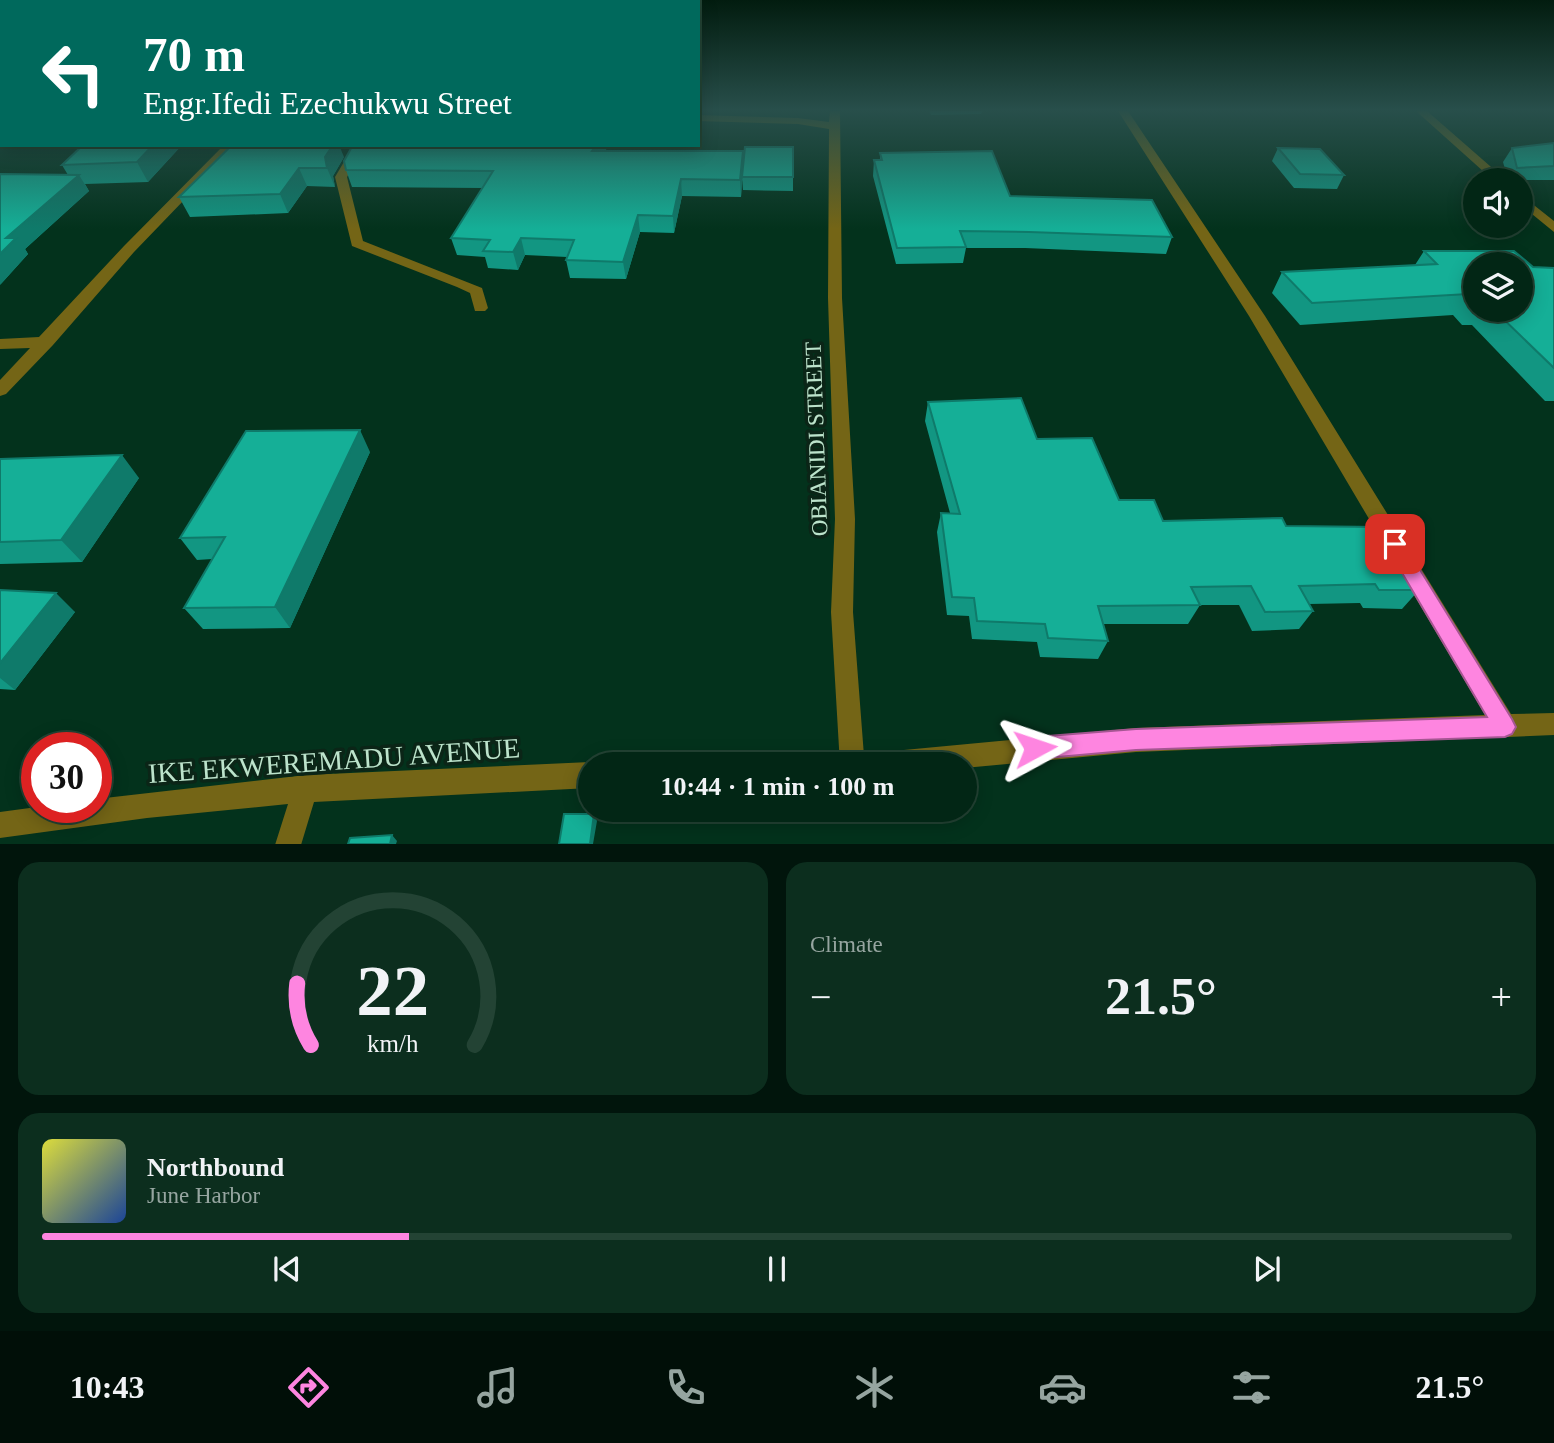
<!DOCTYPE html>
<meta charset="utf-8">
<style>
:root{--surface:#022615;--page:#0c2e1e;--text:#f1f3f6;--muted:#96a5a0;--line:#234334;--accent:#fe85e0}
body{margin:0;font-family:Georgia,serif;background:var(--page);color:var(--text);height:100vh;display:flex;flex-direction:column;font-size:26px;white-space:nowrap}
*{box-sizing:border-box;margin:0}
p{font-size:23px;color:var(--muted)}
.icon{flex:none;width:38px;height:38px;fill:none;stroke:currentColor;stroke-width:2;stroke-linecap:round;stroke-linejoin:round}
.map{position:relative;height:844px;overflow:hidden}
.details{display:flex;flex-direction:column;gap:18px;padding:18px;background:#01150c;flex:1}
.details>*{flex:none}
.hud{position:absolute;left:0px;top:0px;width:700px;height:147px;box-shadow:0 4px 18px #0003,0 0 0 2px var(--line);background:#00695c;color:#fff;overflow:hidden}
.controls{position:absolute;left:1463px;top:168px;display:grid;gap:14px}
.controls a{display:grid;place-items:center;width:70px;height:70px;border-radius:50%;background:var(--surface);box-shadow:0 4px 18px #0003,0 0 0 2px var(--line);font-size:35px}
.speed{position:absolute;left:21px;top:732px;display:flex;gap:14px;font-size:35px;font-weight:700;text-align:center}
.speed>*{display:grid;place-content:center;width:91px;height:91px;border-radius:50%;background:var(--surface);box-shadow:0 4px 18px #0003,0 0 0 2px var(--line);line-height:1}
.speed .limit{border:10px solid #d22;background:#fff;color:#111}
.pin{position:absolute;display:grid;place-items:center;width:60px;height:60px;color:#fff;margin:-30px;border-radius:14px;box-shadow:0 4px 10px #0006}
.me{position:absolute;width:77px;margin:-38px;rotate:85deg;stroke-linejoin:round;filter:drop-shadow(0 0 5px #0008)}
.turn{display:flex;align-items:center;gap:24px;height:147px;padding:0 28px;font-size:32px}
.turn .icon{width:91px;height:91px;stroke-width:2.5}
.turn b{display:block;font-size:49px;line-height:60px}
.big{font-size:52px;font-weight:700;line-height:1.1}
.details .card{flex:1;display:flex;flex-direction:column;justify-content:center;gap:10px;min-width:0;padding:0 24px;border-radius:21px;background:var(--page)}
.details .dial{align-items:center;gap:0}
.dial svg{height:182px;overflow:visible;fill:none;stroke:var(--line);stroke-width:7;stroke-linecap:round;text-anchor:middle}
.dial text{fill:var(--text);stroke:none}
.song{display:flex;align-items:center;gap:21px}
.cover{width:84px;height:84px;border-radius:10px;background:linear-gradient(135deg,hsl(60 70% 55%),hsl(220 70% 35%))}
.played{height:7px;border-radius:4px;background:linear-gradient(90deg,var(--accent) 25%,var(--line) 25%)}
.keys{display:flex;justify-content:space-around;direction:ltr}
.heat{display:flex;justify-content:space-between;align-items:center;font-size:38px;direction:ltr}
.details .tiles{flex:1;display:grid;gap:18px;grid-template-columns:1fr 1fr}
.card:last-child{grid-column:span 2}
.trip{position:absolute;left:578px;top:752px;width:399px;height:70px;border-radius:35px;background:var(--surface);box-shadow:0 4px 18px #0003,0 0 0 2px var(--line);font-weight:700;line-height:70px;text-align:center}
.menu{display:flex;height:112px;justify-content:space-around;align-items:center;background:#010f08;color:var(--muted)}
.menu .icon{width:49px;height:49px}
.menu .selected{color:var(--accent)}
.menu b{font-size:32px;color:var(--text)}
.map>svg:first-child{display:block}
.lines{fill:none;stroke-linecap:round;stroke-linejoin:round}
.minor{fill:#746516;fill-rule:evenodd}
.wall{fill:#129682;fill-rule:evenodd}
.shaded-wall{fill:#0f7a6a}
.building{fill:#15af97;stroke:#0f7a6a;stroke-width:2}
.route{fill:#fe85e0;stroke:#a55692;stroke-width:2}
.labels{text-anchor:middle;stroke-width:7;stroke-linejoin:round;paint-order:stroke}
.street-label{font-size:23px;fill:#bce3cb;stroke:#0b2517}
.near-street-label{font-size:28px;fill:#bce3cb;stroke:#0b2517}
</style>
<div class="map">
<svg width="1554" height="845" viewBox="0 0 1554 845">
<rect width="100%" height="100%" fill="#03321c"/>
<g class="lines">
<path class="minor" d="M 830,111 L 840,111 L 842,298 L 855,519 L 853,612 L 864,756 L 872,753 L 1136,728 L 1485,715 L 1249,316 L 1118,111 L 1128,111 L 1265,316 L 1511,714 L 1554,713 L 1554,735 L 1136,752 L 964,768 L 964,765 L 840,765 L 831,612 L 835,519 L 828,298 L 829,129 L 798,124 L 698,121 L 698,115 L 798,118 L 829,122 Z
M 1416,111 L 1427,111 L 1506,180 L 1493,180 Z
M 224,145 L 237,145 L 134,252 L 53,345 L 6,394 L 0,396 L 0,380 L 30,348 L 0,349 L 0,339 L 39,337 L 124,246 Z
M 354,145 L 366,145 L 347,177 L 363,241 L 482,288 L 488,308 L 485,311 L 475,311 L 470,293 L 457,287 L 352,246 L 335,177 Z
M 1521,195 L 1554,221 L 1554,232 L 1521,205 Z
M 590,762 L 595,765 L 590,765 L 590,788 L 314,802 L 301,845 L 275,845 L 288,804 L 147,818 L 0,838 L 0,812 L 37,807 L 96,807 L 96,799 L 306,775 Z"/>
</g>
<path class="wall" d="M 929,111 L 982,111 L 981,114 L 931,115 Z
M 1554,143 L 1554,180 L 1508,180 L 1503,162 L 1512,148 Z
M 83,145 L 182,145 L 148,182 L 85,184 L 89,191 L 25,249 L 28,254 L 0,285 L 68,175 L 62,165 Z
M 353,145 L 609,145 L 605,151 L 743,151 L 743,167 L 741,197 L 682,196 L 674,233 L 640,232 L 626,279 L 570,278 L 566,260 L 567,257 L 525,255 L 518,270 L 488,268 L 485,257 L 457,255 L 451,238 L 483,188 L 352,187 L 346,170 Z
M 793,147 L 793,191 L 743,190 L 742,177 Z
M 1278,148 L 1344,175 L 1337,189 L 1294,188 L 1272,161 Z
M 880,153 L 1010,196 L 1172,237 L 1166,254 L 1025,248 L 966,248 L 963,263 L 896,264 L 873,176 L 874,160 L 880,160 Z
M 344,157 L 333,176 L 335,187 L 307,186 L 288,213 L 190,217 L 179,197 Z
M 1424,251 L 1533,267 L 1554,268 L 1554,401 L 1545,401 L 1472,325 L 1462,325 L 1453,315 L 1300,325 L 1272,293 L 1282,272 L 1415,265 ZM 1475,264 L 1521,310 L 1475,310 Z
M 928,402 L 1037,439 L 1119,500 L 1163,521 L 1286,526 L 1419,590 L 1402,609 L 1363,608 L 1360,603 L 1309,604 L 1313,611 L 1299,629 L 1252,631 L 1239,605 L 1200,605 L 1188,624 L 1103,624 L 1108,641 L 1098,659 L 1040,657 L 1037,642 L 972,639 L 969,616 L 947,615 L 937,532 L 941,513 L 950,513 L 925,421 Z
M 370,452 L 290,628 L 203,629 L 184,608 L 212,559 L 197,560 L 180,538 Z
M 0,459 L 139,478 L 82,562 L 0,564 Z
M 0,590 L 75,612 L 15,690 L 0,689 Z"/>
<path class="shaded-wall" d="M 153,145 L 182,145 L 148,182 L 137,162 Z
M 333,145 L 339,145 L 344,157 L 333,176 L 335,187 L 327,168 L 325,157 Z
M 596,145 L 609,145 L 594,167 L 592,151 Z
M 743,151 L 743,167 L 741,197 L 740,180 Z
M 299,168 L 307,186 L 288,213 L 280,194 Z
M 79,175 L 89,191 L 25,249 L 28,254 L 0,285 L 0,254 L 6,238 Z
M 681,179 L 682,196 L 674,233 L 673,216 Z
M 638,215 L 640,232 L 626,279 L 623,262 Z
M 521,238 L 525,255 L 518,270 L 513,252 Z
M 360,430 L 370,452 L 290,628 L 275,607 Z
M 122,455 L 139,478 L 82,562 L 61,540 Z
M 56,593 L 75,612 L 15,690 L 0,678 L 0,663 Z
M 594,814 L 597,821 L 593,844 L 590,844 Z
M 392,835 L 397,841 L 396,844 L 390,844 Z"/>
<path class="building" d="M 1554,143 L 1554,166 L 1517,168 L 1512,148 Z
M 83,145 L 153,145 L 137,162 L 62,165 Z
M 232,145 L 333,145 L 325,157 L 327,168 L 299,168 L 280,194 L 179,197 Z
M 353,145 L 596,145 L 592,151 L 743,151 L 740,180 L 681,179 L 673,216 L 638,215 L 623,262 L 566,260 L 574,240 L 521,238 L 513,252 L 483,251 L 490,240 L 451,238 L 493,171 L 346,170 L 344,161 Z
M 745,147 L 793,147 L 793,177 L 742,177 Z
M 1278,148 L 1320,149 L 1344,175 L 1300,174 Z
M 992,151 L 1010,196 L 1152,200 L 1172,237 L 1029,232 L 960,231 L 966,247 L 897,248 L 874,160 L 882,160 L 880,153 Z
M 0,174 L 79,175 L 6,238 L 16,238 L 0,254 Z
M 1424,251 L 1514,251 L 1533,267 L 1554,268 L 1554,368 L 1494,310 L 1521,310 L 1521,264 L 1475,264 L 1475,302 L 1468,294 L 1312,303 L 1282,272 L 1437,264 Z
M 1021,398 L 1037,439 L 1092,438 L 1119,500 L 1154,500 L 1163,521 L 1282,518 L 1286,526 L 1380,527 L 1419,590 L 1379,590 L 1375,584 L 1299,586 L 1313,611 L 1265,612 L 1251,586 L 1191,587 L 1200,605 L 1098,606 L 1108,641 L 1048,638 L 1045,624 L 977,621 L 974,598 L 952,597 L 941,513 L 960,514 L 928,402 Z
M 360,430 L 275,607 L 184,608 L 225,537 L 180,538 L 246,431 Z
M 122,455 L 61,540 L 0,542 L 0,459 Z
M 0,590 L 56,593 L 0,663 Z
M 564,814 L 594,814 L 590,844 L 559,844 Z
M 392,835 L 390,844 L 348,844 L 350,838 Z"/>
<linearGradient id="sky" x2="0" y2="1"><stop stop-color="#021c0f"/><stop offset="0.48" stop-color="#284f4b"/><stop offset="1" stop-color="#284f4b" stop-opacity="0"/></linearGradient>
<rect width="1554" height="229" fill="url(#sky)"/>
<path class="route" d="M 1395,537 L 1401,539 L 1512,719 L 1516,727 L 1512,734 L 1505,737 L 1136,750 L 1035,759 L 1027,756 L 1023,748 L 1027,740 L 1035,737 L 1136,729 L 1487,717 L 1385,544 Z"/>
<g class="labels">
<g class="street-label">
<text transform="translate(816 439) rotate(-92)" y="8">OBIANIDI STREET</text>
</g>
<g class="near-street-label">
<text transform="translate(334 760) rotate(-4)" y="10">IKE EKWEREMADU AVENUE</text>
</g>
</g>
</svg>
<div class="controls">
<a><svg class="icon" aria-label="sound" viewBox="0 0 24 24"><path d="M4 9h4l5-4v14l-5-4H4zM17 9q2 3 0 6"/></svg></a>
<a><svg class="icon" aria-label="layers" viewBox="0 0 24 24"><path d="M12 4l9 5-9 5-9-5zM3 14l9 5 9-5"/></svg></a>
</div>
<div class="speed"><div class="limit">30</div></div>
<div class="pin" style="left:1395px;top:544px;background:#d93025"><svg class="icon" aria-label="arrive" viewBox="0 0 24 24"><path d="M6 21V4h12l-3 4 3 4H6"/></svg></div>
<svg class="me" style="left:1035px;top:748px" viewBox="-20 -20 40 40"><path d="M0-17L14 15 0 8-14 15z" fill="#fe85e0" stroke="#fff" stroke-width="4"/></svg>
<div class="trip">10:44 · 1 min · 100 m</div>
<div class="hud">
<div class="turn"><svg class="icon" aria-label="left" viewBox="0 0 24 24"><path d="M17 20v-9H6M10 6l-5 5 5 5"/></svg><div><b>70 m</b>Engr.Ifedi Ezechukwu Street</div></div>
</div>
</div>
<section class="details">
<div class="tiles">
<div class="card dial"><svg viewBox="0 0 100 80">
<path d="M14 69A42 42 0 1 1 86 69"/>
<path d="M14 69A42 42 0 0 1 8 42" stroke="#fe85e0"/>
<text x="50" y="56" font-size="32" font-weight="700">22</text>
<text x="50" y="72" font-size="11">km/h</text>
</svg></div>
<div class="card"><p>Climate</p>
<div class="heat"><a>−</a><b class="big">21.5°</b><a>+</a></div>
</div>
<div class="card">
<div class="song"><i class="cover"></i><div><b>Northbound</b><p>June Harbor</p></div></div>
<div class="played"></div>
<div class="keys"><svg class="icon" aria-label="previous" viewBox="0 0 24 24"><path d="M18 5L8 12l10 7zM5 5v14"/></svg><svg class="icon" aria-label="pause" viewBox="0 0 24 24"><path d="M8 5v14M16 5v14"/></svg><svg class="icon" aria-label="next" viewBox="0 0 24 24"><path d="M6 5l10 7-10 7zM19 5v14"/></svg></div>
</div>
</div>
</section>
<nav class="menu">
<b>10:43</b>
<svg class="icon selected" aria-label="directions" viewBox="0 0 24 24"><path d="M12 3l9 9-9 9-9-9zM9 14v-3h6M13 9l2 2-2 2"/></svg>
<svg class="icon" aria-label="music" viewBox="0 0 24 24"><path d="M9 18V5l10-2v13"/><circle cx="6" cy="18" r="3"/><circle cx="16" cy="16" r="3"/></svg>
<svg class="icon" aria-label="phone" viewBox="0 0 24 24"><path d="M5 4h4l2 5-3 2q2 4 5 5l2-3 5 2v4C11 20 4 13 5 4z"/></svg>
<svg class="icon" aria-label="climate" viewBox="0 0 24 24"><path d="M12 3v18M4 7l16 10M4 17L20 7"/></svg>
<svg class="icon" aria-label="car" viewBox="0 0 24 24"><path d="M5 17H2v-5l4-1 3-4h7l3 4 3 1v5h-3M9 17h6M6 11h13"/><circle cx="7" cy="17" r="2"/><circle cx="17" cy="17" r="2"/></svg>
<svg class="icon" aria-label="filters" viewBox="0 0 24 24"><path d="M4 7h16M4 17h16"/><circle cx="9" cy="7" r="2"/><circle cx="15" cy="17" r="2"/></svg>
<b>21.5°</b>
</nav>
